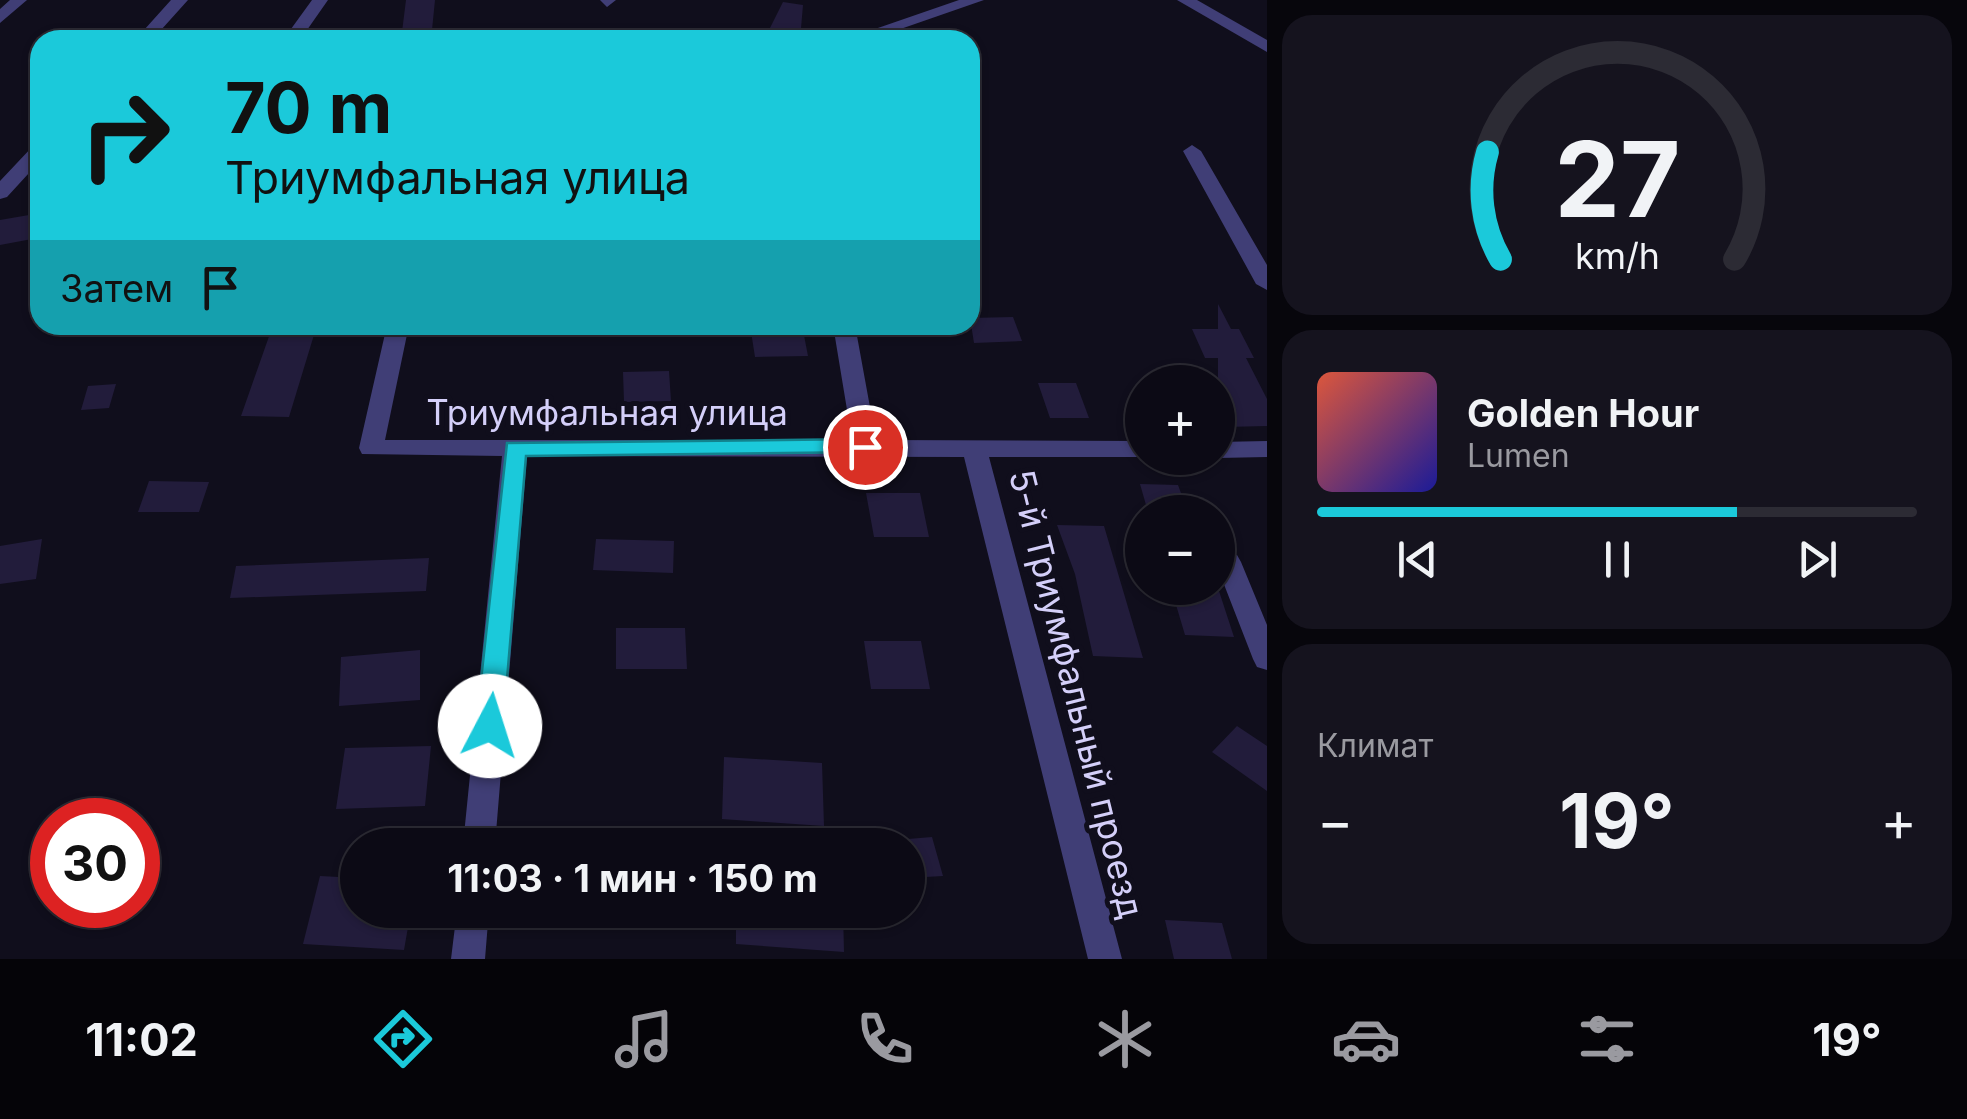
<!DOCTYPE html>
<html lang="ru">
<meta charset="utf-8">
<style>
:root{--surface:#0c0a15;--page:#15131e;--text:#f1f3f6;--muted:#9a9aa0;--line:#2c2b34;--accent:#1bc9da}
body{margin:0;font-family:Inter,sans-serif;background:var(--page);color:var(--text);height:100vh;display:flex;flex-direction:column;font-size:38px;white-space:nowrap}
*{box-sizing:border-box;margin:0}
p{font-size:32px;color:var(--muted)}
.icon{flex:none;width:55px;height:55px;fill:none;stroke:currentColor;stroke-width:2;stroke-linecap:round;stroke-linejoin:round}
.map{position:relative;flex:1;overflow:hidden}
.sheet{display:flex;flex-direction:column;gap:15px;padding:15px;background:#07060c;width:700px}
.sheet>*{flex:none}
.top-card{position:absolute;left:30px;top:30px;width:950px;height:305px;border-radius:30px;box-shadow:0 2px 8px #0004,0 0 0 2px var(--line);background:#1bc9da;color:#111;overflow:hidden}
.fabs{position:absolute;left:1125px;top:365px;display:grid;gap:20px}
.fabs a{display:grid;place-items:center;width:110px;height:110px;border-radius:50%;background:var(--surface);box-shadow:0 2px 8px #0004,0 0 0 2px var(--line);font-size:50px}
.speed{position:absolute;left:30px;top:798px;display:flex;gap:20px;font-size:50px;font-weight:700;text-align:center}
.speed>*{display:grid;place-content:center;width:130px;height:130px;border-radius:50%;background:var(--surface);box-shadow:0 2px 8px #0004,0 0 0 2px var(--line);line-height:1}
.speed .limit{border:15px solid #d22;background:#fff;color:#111}
.pin{position:absolute;display:grid;place-items:center;width:85px;height:85px;color:#fff;margin:-42px;border:5px solid #fff;border-radius:50%;box-shadow:0 2px 10px #0007}
.me{position:absolute;width:110px;margin:-55px;rotate:5deg;stroke-linejoin:round;filter:drop-shadow(0 0 8px #0008)}
.turn{display:flex;align-items:center;gap:35px;height:210px;padding:0 30px;font-size:45px}
.turn .icon{width:130px;height:130px;stroke-width:2.5}
.turn b{display:block;font-size:70px;line-height:85px}
.then{display:flex;align-items:center;height:95px;padding:0 30px;background:#0003;gap:20px;font-size:38px}
.big{font-size:75px;font-weight:700;line-height:1.1}
.sheet .widget{flex:1;display:flex;flex-direction:column;justify-content:center;gap:15px;min-width:0;padding:0 35px;border-radius:30px;background:var(--page)}
.sheet .dial{align-items:center;gap:0}
.dial svg{height:260px;overflow:visible;fill:none;stroke:var(--line);stroke-width:7;stroke-linecap:round;text-anchor:middle}
.dial text{fill:var(--text);stroke:none}
.song{display:flex;align-items:center;gap:30px}
.cover{width:120px;height:120px;border-radius:15px;background:linear-gradient(135deg,hsl(10 70% 55%),hsl(240 70% 35%))}
.played{height:10px;border-radius:5px;background:linear-gradient(90deg,var(--accent) 70%,var(--line) 70%)}
.keys{display:flex;justify-content:space-around;direction:ltr}
.heat{display:flex;justify-content:space-between;align-items:center;font-size:55px;direction:ltr}
.trip{position:absolute;left:340px;top:828px;width:585px;height:100px;border-radius:50px;background:var(--surface);box-shadow:0 2px 8px #0004,0 0 0 2px var(--line);font-weight:700;line-height:100px;text-align:center}
.tab-bar{display:flex;height:160px;justify-content:space-around;align-items:center;background:#050408;color:var(--muted)}
.tab-bar .icon{width:70px;height:70px}
.tab-bar .active{color:var(--accent)}
.tab-bar b{font-size:45px;color:var(--text)}
main{display:flex;flex:1;min-height:0}
.map>svg:first-child{display:block}
.building{fill:#221c3b}
.lines{fill:none;stroke-linecap:round;stroke-linejoin:round}
.minor{fill:#403e76;fill-rule:evenodd}
.route{fill:#1bc9da;stroke:#12838e;stroke-width:2.5}
.labels{text-anchor:middle;stroke-width:10;stroke-linejoin:round;paint-order:stroke}
.street-label{font-size:35px;fill:#d4cff9;stroke:#100e1c}
</style>
<main>
<div class="map">
<svg width="1267" height="959" viewBox="0 0 1267 959">
<rect width="100%" height="100%" fill="#100e1c"/>
<path class="building" d="M 406,0 L 435,0 L 431,40 L 401,40 Z
M 783,2 L 803,5 L 800,40 L 764,40 Z
M 29,215 L 32,239 L 0,245 L 0,220 Z
M 1218,304 L 1231,329 L 1239,329 L 1254,358 L 1246,358 L 1267,399 L 1267,426 L 1225,427 L 1218,410 L 1218,358 L 1205,358 L 1192,329 L 1218,329 Z
M 1013,317 L 1022,341 L 974,343 L 970,318 Z
M 273,325 L 317,325 L 289,417 L 241,416 Z
M 750,325 L 802,325 L 808,356 L 755,357 Z
M 669,371 L 671,401 L 624,402 L 623,372 Z
M 1038,383 L 1076,383 L 1089,418 L 1050,418 Z
M 116,384 L 109,408 L 81,410 L 88,386 Z
M 149,481 L 209,482 L 199,512 L 138,512 Z
M 1140,484 L 1178,485 L 1188,512 L 1148,512 Z
M 866,493 L 920,493 L 929,537 L 874,537 Z
M 1057,525 L 1104,526 L 1143,658 L 1093,656 L 1075,574 Z
M 42,539 L 36,579 L 0,584 L 0,546 Z
M 596,539 L 674,541 L 673,573 L 593,570 Z
M 429,558 L 426,591 L 230,598 L 236,566 Z
M 1171,588 L 1218,588 L 1234,637 L 1185,635 Z
M 616,628 L 685,628 L 687,669 L 616,669 Z
M 864,641 L 921,641 L 930,689 L 871,689 Z
M 420,650 L 420,700 L 339,706 L 341,657 Z
M 1237,726 L 1267,746 L 1267,791 L 1212,752 Z
M 431,746 L 425,806 L 336,809 L 345,748 Z
M 724,757 L 822,763 L 824,826 L 722,819 Z
M 932,837 L 943,876 L 908,878 L 908,839 Z
M 320,876 L 358,878 L 358,910 L 411,910 L 404,950 L 303,944 Z
M 736,910 L 843,910 L 844,952 L 736,944 Z
M 1165,920 L 1222,923 L 1232,959 L 1174,959 Z"/>
<g class="lines">
<path class="minor" d="M 10,0 L 27,0 L 0,23 L 0,9 Z
M 171,0 L 188,0 L 152,40 L 135,40 Z
M 312,0 L 328,0 L 300,40 L 283,40 Z
M 600,0 L 616,0 L 607,7 Z
M 959,0 L 984,0 L 889,33 L 875,29 Z
M 1177,0 L 1197,0 L 1267,40 L 1267,52 Z
M 40,144 L 40,161 L 7,197 L 0,199 L 0,181 L 33,146 Z
M 1192,145 L 1201,151 L 1267,265 L 1267,290 L 1256,284 L 1183,151 Z
M 387,325 L 409,325 L 385,440 L 852,440 L 833,325 L 855,325 L 876,440 L 1142,441 L 1142,457 L 989,457 L 1122,959 L 1088,959 L 964,457 L 527,456 L 495,845 L 463,845 L 502,456 L 362,454 L 359,448 Z
M 1267,441 L 1267,457 L 1218,458 L 1215,458 L 1218,442 Z
M 1228,552 L 1237,555 L 1241,562 L 1267,625 L 1267,670 L 1257,667 L 1253,659 L 1218,569 L 1219,555 Z
M 457,910 L 489,910 L 485,959 L 451,959 Z"/>
</g>
<path class="route" d="M 865,439 L 876,447 L 873,452 L 526,456 L 503,726 L 499,734 L 480,734 L 476,726 L 507,443 Z"/>
<g class="labels">
<g class="street-label">
<text x="607" y="425">Триумфальная улица</text>
<text transform="translate(1076 694) rotate(76)" y="12">5-й Триумфальный проезд</text>
</g>
</g>
</svg>
<div class="fabs">
<a>+</a>
<a>−</a>
</div>
<div class="speed"><div class="limit">30</div></div>
<div class="pin" style="left:865px;top:447px;background:#d93025"><svg class="icon" aria-label="arrive" viewBox="0 0 24 24"><path d="M6 21V4h12l-3 4 3 4H6"/></svg></div>
<svg class="me" style="left:490px;top:726px" viewBox="-20 -20 40 40"><circle r="19" fill="#fff"/><path d="M0-13L10 11 0 6-10 11z" fill="#1bc9da"/></svg>
<div class="trip">11:03 · 1 мин · 150 m</div>
<div class="top-card">
<div class="turn"><svg class="icon" aria-label="right" viewBox="0 0 24 24"><path d="M7 20v-9h11M14 6l5 5-5 5"/></svg><div><b>70 m</b>Триумфальная улица</div></div>
<div class="then">Затем<svg class="icon" aria-label="arrive" viewBox="0 0 24 24"><path d="M6 21V4h12l-3 4 3 4H6"/></svg></div>
</div>
</div>
<section class="sheet">
<div class="widget dial"><svg viewBox="0 0 100 80">
<path d="M14 69A42 42 0 1 1 86 69"/>
<path d="M14 69A42 42 0 0 1 10 36" stroke="#1bc9da"/>
<text x="50" y="56" font-size="32" font-weight="700">27</text>
<text x="50" y="72" font-size="11">km/h</text>
</svg></div>
<div class="widget">
<div class="song"><i class="cover"></i><div><b>Golden Hour</b><p>Lumen</p></div></div>
<div class="played"></div>
<div class="keys"><svg class="icon" aria-label="previous" viewBox="0 0 24 24"><path d="M18 5L8 12l10 7zM5 5v14"/></svg><svg class="icon" aria-label="pause" viewBox="0 0 24 24"><path d="M8 5v14M16 5v14"/></svg><svg class="icon" aria-label="next" viewBox="0 0 24 24"><path d="M6 5l10 7-10 7zM19 5v14"/></svg></div>
</div>
<div class="widget"><p>Климат</p>
<div class="heat"><a>−</a><b class="big">19°</b><a>+</a></div>
</div>
</section>
</main>
<nav class="tab-bar">
<b>11:02</b>
<svg class="icon active" aria-label="directions" viewBox="0 0 24 24"><path d="M12 3l9 9-9 9-9-9zM9 14v-3h6M13 9l2 2-2 2"/></svg>
<svg class="icon" aria-label="music" viewBox="0 0 24 24"><path d="M9 18V5l10-2v13"/><circle cx="6" cy="18" r="3"/><circle cx="16" cy="16" r="3"/></svg>
<svg class="icon" aria-label="phone" viewBox="0 0 24 24"><path d="M5 4h4l2 5-3 2q2 4 5 5l2-3 5 2v4C11 20 4 13 5 4z"/></svg>
<svg class="icon" aria-label="climate" viewBox="0 0 24 24"><path d="M12 3v18M4 7l16 10M4 17L20 7"/></svg>
<svg class="icon" aria-label="car" viewBox="0 0 24 24"><path d="M5 17H2v-5l4-1 3-4h7l3 4 3 1v5h-3M9 17h6M6 11h13"/><circle cx="7" cy="17" r="2"/><circle cx="17" cy="17" r="2"/></svg>
<svg class="icon" aria-label="filters" viewBox="0 0 24 24"><path d="M4 7h16M4 17h16"/><circle cx="9" cy="7" r="2"/><circle cx="15" cy="17" r="2"/></svg>
<b>19°</b>
</nav>
